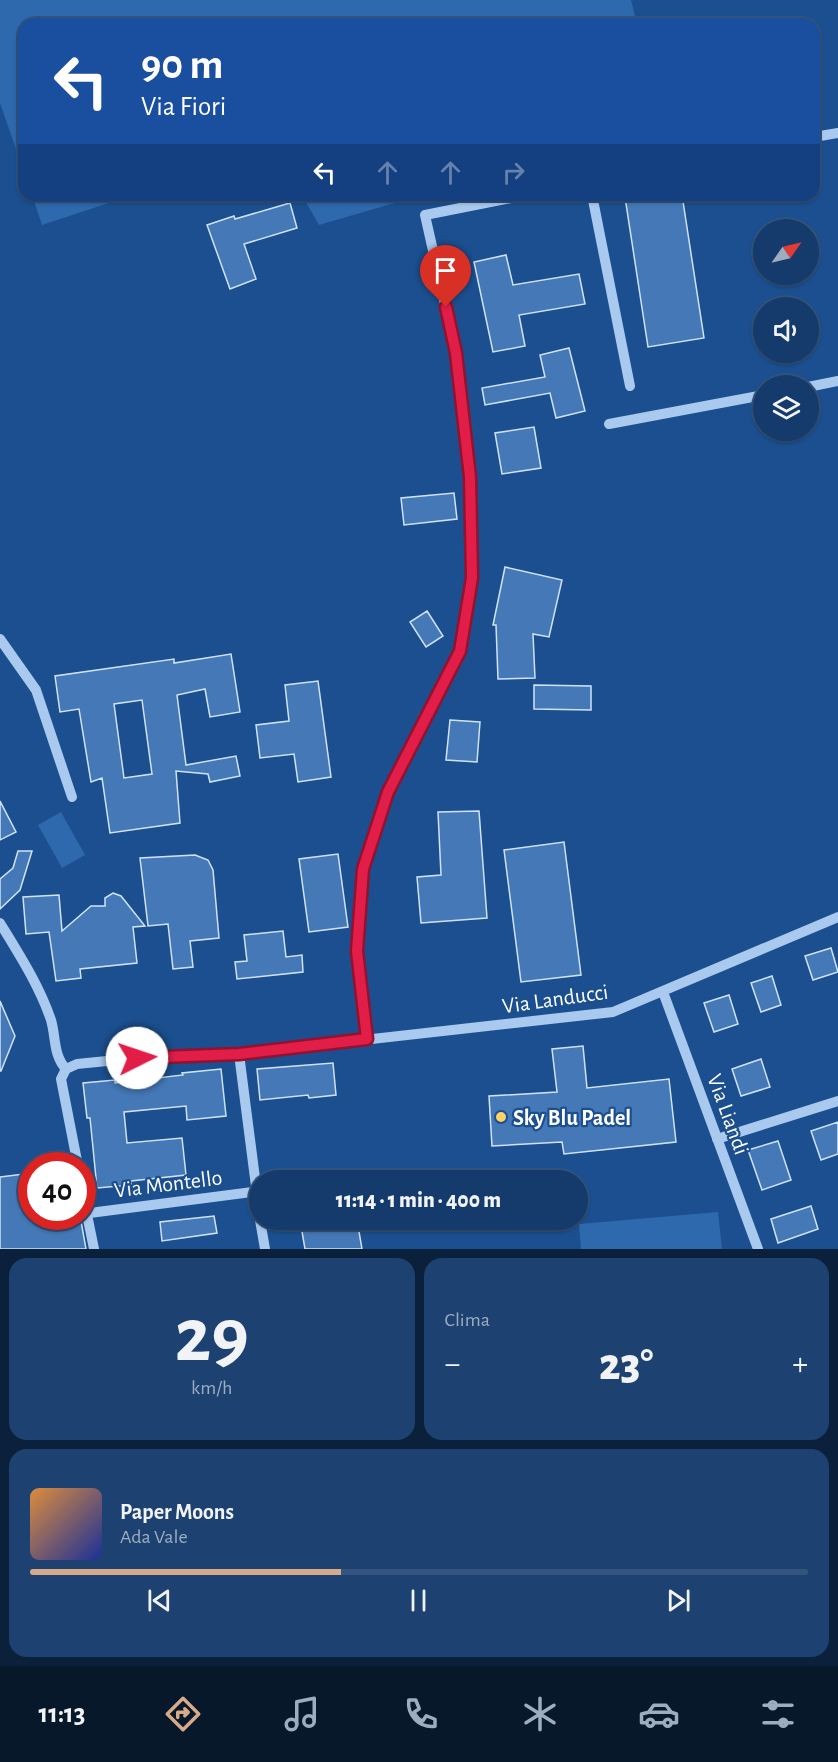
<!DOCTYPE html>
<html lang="it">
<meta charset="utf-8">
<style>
:root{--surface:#143b6b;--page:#1d4271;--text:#f1f3f6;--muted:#9dadc1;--line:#33557e;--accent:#d6ab8b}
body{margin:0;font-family:"Alegreya Sans",sans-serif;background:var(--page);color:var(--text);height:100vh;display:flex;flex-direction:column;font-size:22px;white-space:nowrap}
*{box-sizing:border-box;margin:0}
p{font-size:20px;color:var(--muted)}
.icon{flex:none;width:33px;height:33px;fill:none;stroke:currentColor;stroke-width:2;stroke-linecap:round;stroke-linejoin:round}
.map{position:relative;height:1249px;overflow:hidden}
.sheet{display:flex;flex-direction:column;gap:9px;padding:9px;background:#0b203b;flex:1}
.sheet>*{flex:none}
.guide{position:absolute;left:18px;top:18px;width:802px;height:183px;border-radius:18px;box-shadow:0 2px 4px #0004,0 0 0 2px var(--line);background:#1a4fa0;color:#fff;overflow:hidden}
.needle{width:39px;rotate:56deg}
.controls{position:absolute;left:753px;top:219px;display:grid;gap:12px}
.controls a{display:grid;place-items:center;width:66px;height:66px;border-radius:50%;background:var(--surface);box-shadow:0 2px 4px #0004,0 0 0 2px var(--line);font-size:30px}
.speed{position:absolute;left:18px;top:1152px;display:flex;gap:12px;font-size:30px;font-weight:700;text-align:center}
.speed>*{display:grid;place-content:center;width:78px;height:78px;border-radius:50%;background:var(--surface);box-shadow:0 2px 4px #0004,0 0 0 2px var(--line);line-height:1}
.speed .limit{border:9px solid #d22;background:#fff;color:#111}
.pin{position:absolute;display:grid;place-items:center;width:51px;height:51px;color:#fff;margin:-62px -26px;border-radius:50% 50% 50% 0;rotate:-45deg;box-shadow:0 0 6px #0007}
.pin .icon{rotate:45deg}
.me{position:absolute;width:66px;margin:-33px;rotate:86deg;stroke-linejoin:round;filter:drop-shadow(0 0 4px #0008)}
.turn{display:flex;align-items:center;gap:21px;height:126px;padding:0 24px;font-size:27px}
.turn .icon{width:78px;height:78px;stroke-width:2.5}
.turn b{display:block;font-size:42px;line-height:51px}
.lanes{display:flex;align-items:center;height:57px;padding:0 24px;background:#0003;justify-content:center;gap:30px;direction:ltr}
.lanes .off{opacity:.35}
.big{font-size:45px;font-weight:800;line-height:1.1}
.sheet .card{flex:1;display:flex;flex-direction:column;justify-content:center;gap:9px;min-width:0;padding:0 21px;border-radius:18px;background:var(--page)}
.sheet .dial{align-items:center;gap:0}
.dial b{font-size:78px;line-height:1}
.song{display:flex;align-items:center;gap:18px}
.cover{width:72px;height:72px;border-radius:9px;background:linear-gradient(135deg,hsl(30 70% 55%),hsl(230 70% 35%))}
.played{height:6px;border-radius:3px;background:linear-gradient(90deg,var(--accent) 40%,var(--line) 40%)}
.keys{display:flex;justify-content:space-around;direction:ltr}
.heat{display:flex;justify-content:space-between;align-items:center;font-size:33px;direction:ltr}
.sheet .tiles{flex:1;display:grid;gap:9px;grid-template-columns:1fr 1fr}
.card:last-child{grid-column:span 2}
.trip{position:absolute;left:249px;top:1170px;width:339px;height:60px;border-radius:30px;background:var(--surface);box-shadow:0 2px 4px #0004,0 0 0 2px var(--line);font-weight:800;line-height:60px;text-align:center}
.tabs{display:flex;height:96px;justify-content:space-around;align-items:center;background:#08182b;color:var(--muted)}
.tabs .icon{width:42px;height:42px}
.tabs .current{color:var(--accent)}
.tabs b{font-size:27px;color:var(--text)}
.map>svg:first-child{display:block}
.green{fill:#2e69ad}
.building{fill:#4478b7;stroke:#cfe3fa;stroke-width:1.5;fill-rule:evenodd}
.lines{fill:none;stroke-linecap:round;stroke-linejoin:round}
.minor{stroke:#a9c9ee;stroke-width:10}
.route-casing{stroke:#92132f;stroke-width:15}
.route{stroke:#e11d48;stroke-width:10}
.poi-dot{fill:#ffd166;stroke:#1b4f8f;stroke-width:2}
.labels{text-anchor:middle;stroke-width:4.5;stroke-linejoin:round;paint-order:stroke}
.street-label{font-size:22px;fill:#fff;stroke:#1b4f8f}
.poi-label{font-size:22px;font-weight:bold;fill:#fff;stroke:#1b4f8f;text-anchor:start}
</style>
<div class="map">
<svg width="838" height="1249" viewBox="0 0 838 1249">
<rect width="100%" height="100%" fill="#1b4f8f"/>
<path class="green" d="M 0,0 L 631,0 L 637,24 L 24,24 L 24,172 L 0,103 Z
M 32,195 L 133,195 L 42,225 Z
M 302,195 L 436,195 L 391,204 L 319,225 Z
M 61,812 L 85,855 L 62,868 L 38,825 Z
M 718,1212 L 722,1249 L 581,1249 L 579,1224 Z"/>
<path class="building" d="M 636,195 L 682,195 L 704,338 L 648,347 L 625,197 Z
M 290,203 L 297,228 L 244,244 L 256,279 L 230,289 L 207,225 L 234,216 L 235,219 Z
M 506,255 L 513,285 L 579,274 L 585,304 L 519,315 L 525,346 L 493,352 L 474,262 Z
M 569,348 L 585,411 L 556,418 L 550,393 L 485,405 L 482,388 L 545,377 L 540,355 Z
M 534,427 L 541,468 L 502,474 L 495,433 Z
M 454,493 L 457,519 L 404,525 L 401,498 Z
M 505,567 L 562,580 L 549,637 L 533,634 L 535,678 L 498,679 L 496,625 L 493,625 Z
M 427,611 L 443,636 L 426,647 L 410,622 Z
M 231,654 L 240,712 L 210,717 L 205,689 L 177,695 L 186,765 L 236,756 L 240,776 L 210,782 L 208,774 L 176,771 L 180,823 L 110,833 L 102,778 L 91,782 L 79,709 L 60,712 L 55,676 L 174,659 L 174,663 ZM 142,700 L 152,774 L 124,778 L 114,704 Z
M 318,681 L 331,777 L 298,782 L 294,754 L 260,758 L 256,725 L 289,721 L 285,685 Z
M 534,685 L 591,686 L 591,710 L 534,709 Z
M 450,720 L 480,722 L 477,762 L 446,760 Z
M 0,801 L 16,832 L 0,840 Z
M 479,811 L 487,918 L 421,923 L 417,877 L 441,875 L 438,812 Z
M 564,842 L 581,975 L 521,982 L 504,850 Z
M 18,851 L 32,851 L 20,890 L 0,909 L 0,879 L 13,868 Z
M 338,854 L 348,927 L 309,932 L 299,859 Z
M 195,855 L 208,860 L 213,870 L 219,938 L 190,941 L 193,967 L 173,969 L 168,924 L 148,926 L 140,858 Z
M 113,893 L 121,896 L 145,926 L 133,927 L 137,963 L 80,969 L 81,978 L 56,981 L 49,932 L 26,934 L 23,897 L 59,895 L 62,931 L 91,906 L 105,906 L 105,898 Z
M 283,931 L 286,957 L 302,955 L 303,972 L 237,979 L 235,962 L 247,961 L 244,935 Z
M 831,948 L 838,972 L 813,980 L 805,956 Z
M 772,976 L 781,1005 L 761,1012 L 751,983 Z
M 729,995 L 738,1024 L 714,1032 L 704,1003 Z
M 0,1001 L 15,1036 L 1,1071 L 0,1071 Z
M 583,1046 L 587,1088 L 669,1079 L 676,1142 L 564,1154 L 562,1142 L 492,1146 L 489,1096 L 557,1092 L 552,1049 Z
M 761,1059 L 770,1087 L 741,1096 L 732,1069 Z
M 333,1063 L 336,1095 L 309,1098 L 308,1095 L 260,1100 L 257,1069 Z
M 221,1069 L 226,1116 L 187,1120 L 186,1106 L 124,1112 L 127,1143 L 182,1138 L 186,1175 L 131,1181 L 131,1185 L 97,1188 L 90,1118 L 87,1118 L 83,1083 L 115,1080 L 115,1083 L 183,1075 L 182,1073 Z
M 838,1122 L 838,1154 L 821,1160 L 811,1131 Z
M 778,1141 L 791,1180 L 762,1190 L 748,1150 Z
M 32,1173 L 32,1216 L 41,1216 L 41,1224 L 77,1220 L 81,1221 L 86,1249 L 0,1249 L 0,1177 Z
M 811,1206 L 818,1229 L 778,1243 L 771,1219 Z
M 214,1216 L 217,1233 L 162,1241 L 160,1222 Z
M 300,1220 L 357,1220 L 362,1249 L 305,1249 Z"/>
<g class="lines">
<path class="minor" d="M 814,137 L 838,133
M 592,195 L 630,386
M 808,387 L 838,381
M 609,424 L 764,395
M 0,639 L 36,690 L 72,797
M 0,923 C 19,954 39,985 51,1020 C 56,1037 53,1055 66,1069
M 663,992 L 758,1249
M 367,1039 L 357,951 L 363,869 L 388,792 L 460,651 L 473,578 L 470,477 L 456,353 L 425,215 L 526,195
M 239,1054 L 260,1217
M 66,1069 L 77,1064 L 157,1056 L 239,1054 L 613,1012 L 838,917
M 66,1069 L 61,1079 L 78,1166
M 717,1139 L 838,1101
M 340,1180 L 368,1177
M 82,1190 L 94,1249
M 82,1214 L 260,1191
M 260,1220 L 265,1249"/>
</g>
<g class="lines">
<defs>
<path id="route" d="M 137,1058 L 239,1054 L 367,1039 L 357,951 L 363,869 L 388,792 L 460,651 L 472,578 L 470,477 L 456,353 L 446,307"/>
</defs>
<use href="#route" class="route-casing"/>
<use href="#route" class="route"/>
</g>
<circle class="poi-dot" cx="501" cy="1117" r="6"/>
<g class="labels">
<g class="street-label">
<text transform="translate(555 998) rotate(-8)" y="8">Via Landucci</text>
<text transform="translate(729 1114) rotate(70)" y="8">Via Liandi</text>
<text transform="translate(168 1183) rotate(-7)" y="8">Via Montello</text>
</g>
<g class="poi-label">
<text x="513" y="1125">Sky Blu Padel</text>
</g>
</g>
</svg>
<div class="controls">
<a><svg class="needle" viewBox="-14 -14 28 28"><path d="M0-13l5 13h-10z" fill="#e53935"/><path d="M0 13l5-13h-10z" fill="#9dadc1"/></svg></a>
<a><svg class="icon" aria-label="sound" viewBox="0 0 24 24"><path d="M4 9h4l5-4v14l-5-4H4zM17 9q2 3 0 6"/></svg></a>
<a><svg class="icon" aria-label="layers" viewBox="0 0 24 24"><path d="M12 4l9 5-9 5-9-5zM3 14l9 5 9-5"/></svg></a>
</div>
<div class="speed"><div class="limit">40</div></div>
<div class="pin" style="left:446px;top:307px;background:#d93025"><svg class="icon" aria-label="arrive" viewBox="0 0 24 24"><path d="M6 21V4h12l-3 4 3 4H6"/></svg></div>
<svg class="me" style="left:137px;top:1058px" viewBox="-20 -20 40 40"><circle r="19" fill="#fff"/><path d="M0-13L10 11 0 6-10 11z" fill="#e11d48"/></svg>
<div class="trip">11:14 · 1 min · 400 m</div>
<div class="guide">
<div class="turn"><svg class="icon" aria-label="left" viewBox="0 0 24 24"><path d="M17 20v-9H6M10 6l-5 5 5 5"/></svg><div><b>90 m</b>Via Fiori</div></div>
<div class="lanes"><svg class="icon" aria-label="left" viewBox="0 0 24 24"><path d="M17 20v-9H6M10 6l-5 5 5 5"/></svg><svg class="icon off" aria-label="ahead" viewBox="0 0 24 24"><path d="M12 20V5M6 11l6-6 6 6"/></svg><svg class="icon off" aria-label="ahead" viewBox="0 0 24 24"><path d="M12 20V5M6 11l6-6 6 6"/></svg><svg class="icon off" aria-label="right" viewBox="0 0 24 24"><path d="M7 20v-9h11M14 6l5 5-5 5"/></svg></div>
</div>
</div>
<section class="sheet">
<div class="tiles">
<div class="card dial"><b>29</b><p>km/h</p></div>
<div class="card"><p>Clima</p>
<div class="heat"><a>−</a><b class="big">23°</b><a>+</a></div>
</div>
<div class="card">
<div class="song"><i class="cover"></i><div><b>Paper Moons</b><p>Ada Vale</p></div></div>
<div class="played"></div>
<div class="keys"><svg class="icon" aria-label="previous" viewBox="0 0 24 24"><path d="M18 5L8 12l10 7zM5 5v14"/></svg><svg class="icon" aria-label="pause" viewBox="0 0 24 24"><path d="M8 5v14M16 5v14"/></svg><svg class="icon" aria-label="next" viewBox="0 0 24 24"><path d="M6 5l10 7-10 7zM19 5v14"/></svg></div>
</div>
</div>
</section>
<nav class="tabs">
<b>11:13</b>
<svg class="icon current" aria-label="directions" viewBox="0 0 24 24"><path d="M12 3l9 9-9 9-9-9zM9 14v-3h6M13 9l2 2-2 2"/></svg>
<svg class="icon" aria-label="music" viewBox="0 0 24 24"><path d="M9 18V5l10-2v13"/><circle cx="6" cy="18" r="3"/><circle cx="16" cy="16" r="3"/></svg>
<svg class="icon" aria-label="phone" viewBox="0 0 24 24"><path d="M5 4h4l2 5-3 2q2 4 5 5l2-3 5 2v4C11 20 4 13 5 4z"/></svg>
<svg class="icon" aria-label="climate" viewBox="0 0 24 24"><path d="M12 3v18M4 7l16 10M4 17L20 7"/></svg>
<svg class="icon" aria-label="car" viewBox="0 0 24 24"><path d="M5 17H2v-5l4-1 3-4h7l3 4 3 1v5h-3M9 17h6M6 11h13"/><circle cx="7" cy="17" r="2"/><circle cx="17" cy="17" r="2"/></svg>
<svg class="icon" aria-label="filters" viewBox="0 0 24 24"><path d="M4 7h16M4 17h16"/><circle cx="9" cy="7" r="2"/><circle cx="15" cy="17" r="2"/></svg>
</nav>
